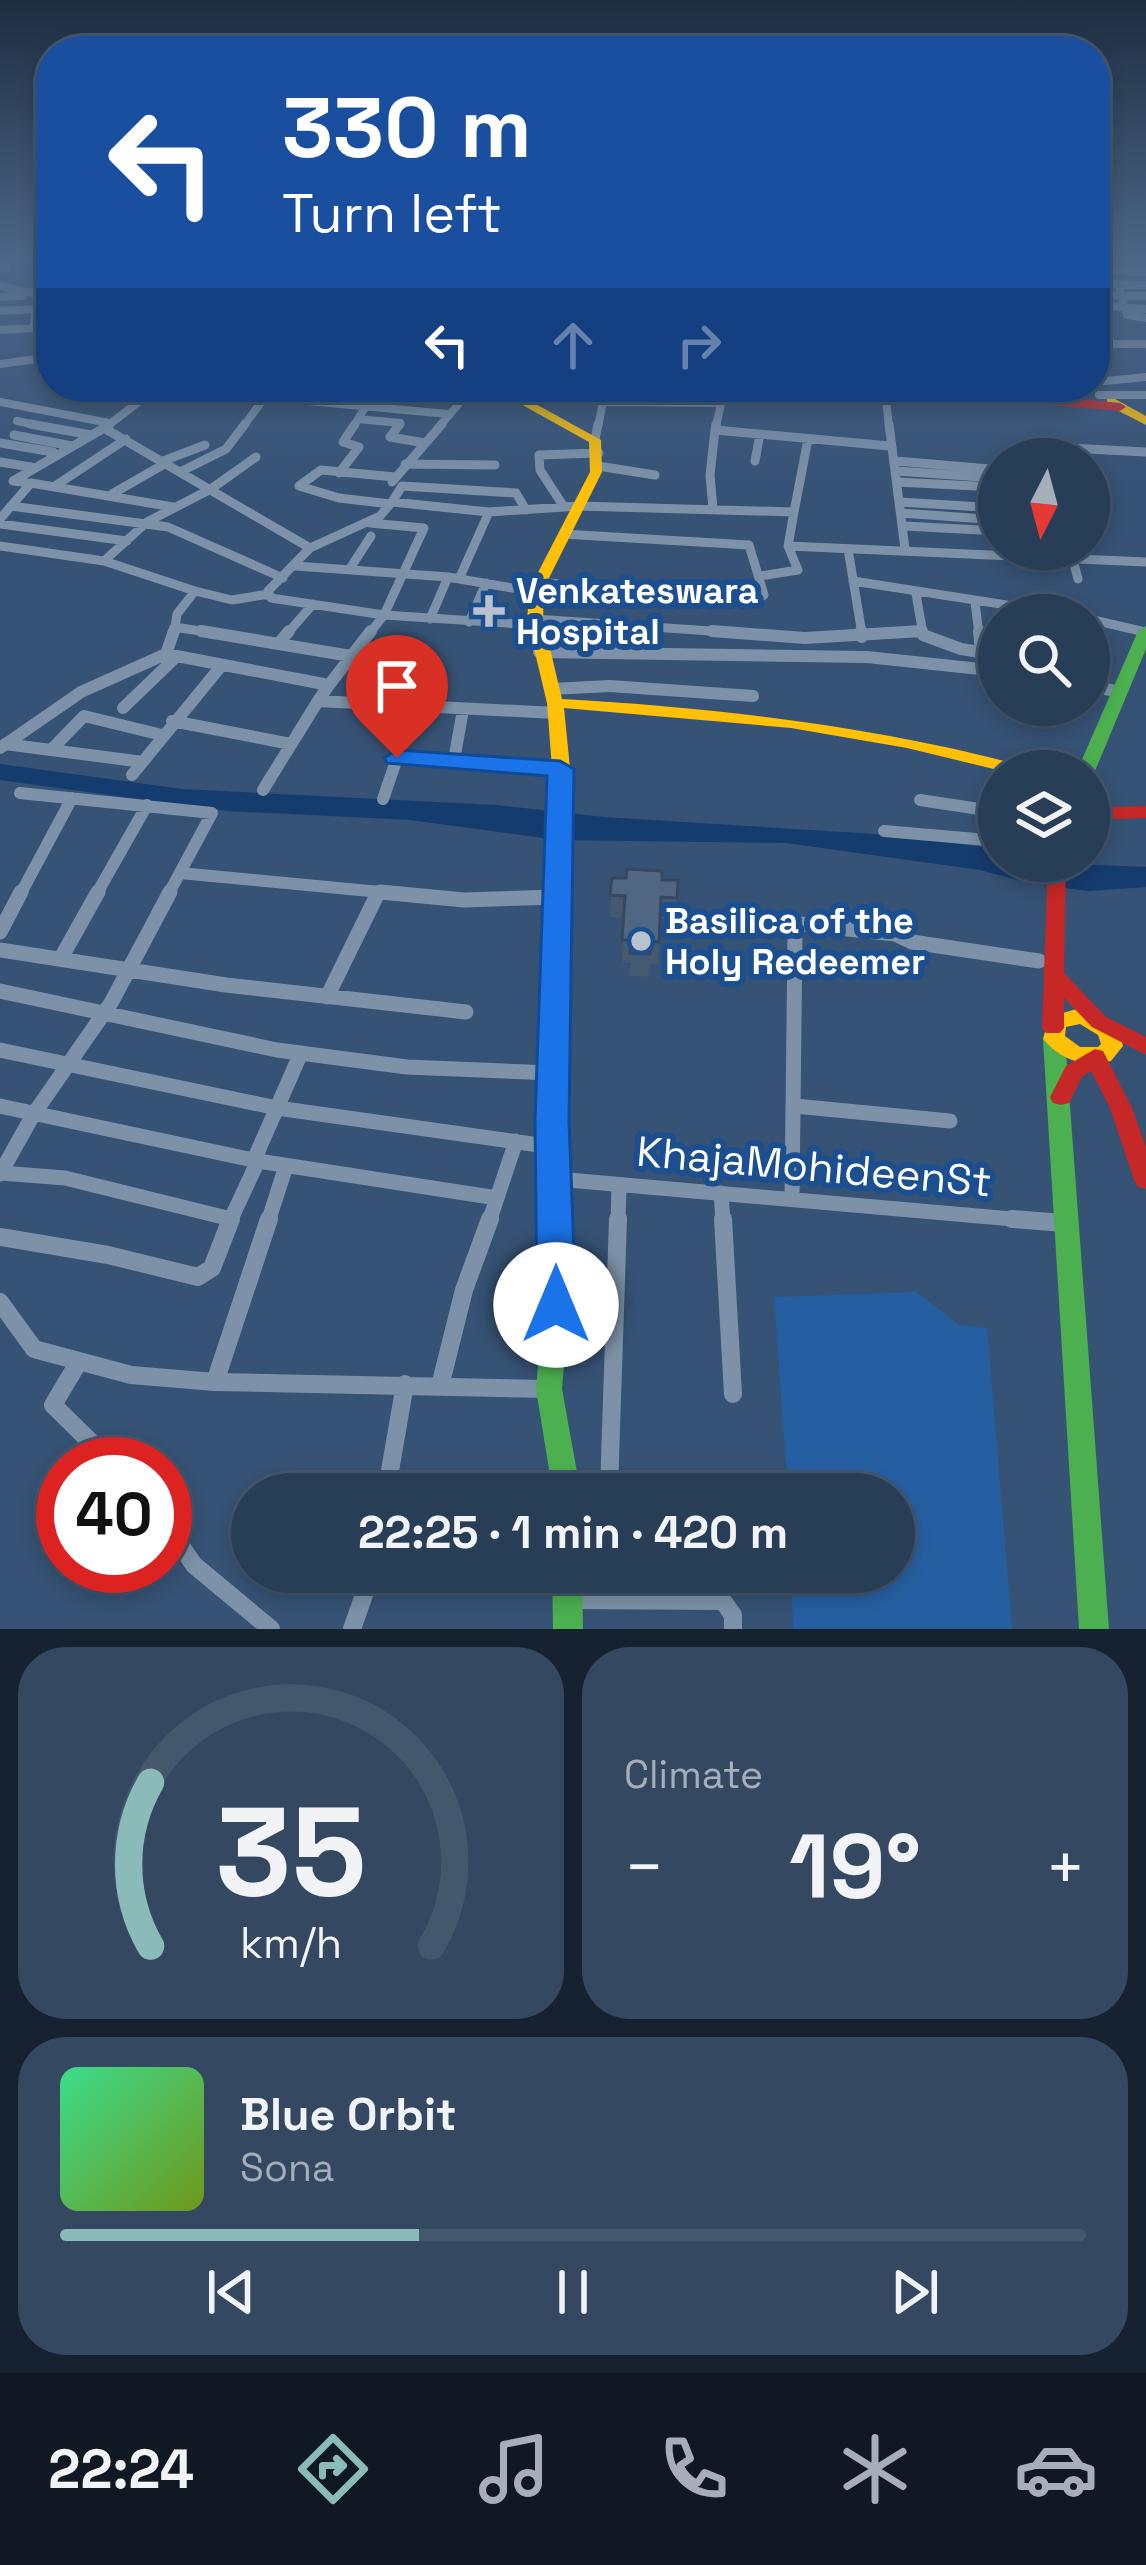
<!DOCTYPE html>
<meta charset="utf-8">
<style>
:root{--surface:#283e57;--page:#344961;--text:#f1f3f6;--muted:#a5aeba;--line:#44576d;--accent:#8bbbb9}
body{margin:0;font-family:"Space Grotesk",sans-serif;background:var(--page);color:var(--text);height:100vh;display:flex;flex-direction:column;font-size:45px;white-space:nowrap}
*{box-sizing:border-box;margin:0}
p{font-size:39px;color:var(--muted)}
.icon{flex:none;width:66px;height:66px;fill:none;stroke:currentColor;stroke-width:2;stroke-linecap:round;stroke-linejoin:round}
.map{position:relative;height:1629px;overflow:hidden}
.panel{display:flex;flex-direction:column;gap:18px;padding:18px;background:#162230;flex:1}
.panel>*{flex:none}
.banner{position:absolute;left:36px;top:36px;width:1074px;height:366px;border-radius:48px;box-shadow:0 6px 18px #0003,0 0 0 3px var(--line);background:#1a4fa0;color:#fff;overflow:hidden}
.needle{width:78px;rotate:186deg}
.buttons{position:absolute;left:978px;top:438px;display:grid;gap:24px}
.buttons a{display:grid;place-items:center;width:132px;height:132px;border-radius:50%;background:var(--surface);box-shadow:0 6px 18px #0003,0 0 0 3px var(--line);font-size:60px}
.speed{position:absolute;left:36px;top:1437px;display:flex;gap:24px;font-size:60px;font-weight:700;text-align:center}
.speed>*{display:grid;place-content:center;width:156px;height:156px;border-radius:50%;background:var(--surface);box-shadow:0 6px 18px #0003,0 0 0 3px var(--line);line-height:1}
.speed .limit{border:18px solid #d22;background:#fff;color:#111}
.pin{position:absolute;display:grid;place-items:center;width:102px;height:102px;color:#fff;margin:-123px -51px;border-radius:50% 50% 50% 0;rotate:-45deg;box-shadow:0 0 12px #0007}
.pin .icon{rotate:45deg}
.me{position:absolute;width:132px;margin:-66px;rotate:0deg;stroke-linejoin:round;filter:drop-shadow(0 0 9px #0008)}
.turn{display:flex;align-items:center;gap:42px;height:252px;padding:0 48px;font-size:54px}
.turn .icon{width:156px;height:156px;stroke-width:2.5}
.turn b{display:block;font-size:84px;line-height:102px}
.lanes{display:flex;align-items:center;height:114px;padding:0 48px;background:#0003;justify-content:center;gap:60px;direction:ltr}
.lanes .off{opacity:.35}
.big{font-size:90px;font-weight:600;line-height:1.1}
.panel .widget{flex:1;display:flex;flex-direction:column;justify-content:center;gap:18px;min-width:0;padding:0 42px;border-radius:48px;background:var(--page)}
.panel .dial{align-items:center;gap:0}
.dial svg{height:312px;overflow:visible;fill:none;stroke:var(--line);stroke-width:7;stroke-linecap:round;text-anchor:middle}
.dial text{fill:var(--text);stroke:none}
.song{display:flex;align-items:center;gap:36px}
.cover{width:144px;height:144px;border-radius:18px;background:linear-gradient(135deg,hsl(150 70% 55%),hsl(80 70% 35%))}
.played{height:12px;border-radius:6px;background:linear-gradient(90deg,var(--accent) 35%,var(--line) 35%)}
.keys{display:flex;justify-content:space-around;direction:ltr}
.heat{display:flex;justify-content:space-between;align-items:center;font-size:66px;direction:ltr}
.panel .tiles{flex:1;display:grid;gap:18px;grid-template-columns:1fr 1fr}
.widget:last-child{grid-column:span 2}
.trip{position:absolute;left:231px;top:1473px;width:684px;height:120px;border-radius:60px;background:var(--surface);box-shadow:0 6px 18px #0003,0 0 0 3px var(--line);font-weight:600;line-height:120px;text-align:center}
.tab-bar{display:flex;height:192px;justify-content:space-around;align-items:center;background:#101923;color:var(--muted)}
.tab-bar .icon{width:84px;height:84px}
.tab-bar .current{color:var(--accent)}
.tab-bar b{font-size:54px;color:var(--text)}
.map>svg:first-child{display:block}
.green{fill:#265fa1}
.water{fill:#153c6e}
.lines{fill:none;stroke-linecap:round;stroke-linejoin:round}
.street-far4{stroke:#7d92a8;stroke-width:8}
.street-far3{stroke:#7d92a8;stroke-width:9}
.street-far2{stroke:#7d92a8;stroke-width:12}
.street-far1{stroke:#7d92a8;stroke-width:15}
.street{stroke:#7d92a8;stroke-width:18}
.fast{fill:#4caf50;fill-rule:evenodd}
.slow{fill:#ffc107;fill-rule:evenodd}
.jam{fill:#c62828;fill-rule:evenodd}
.wall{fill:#455971}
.building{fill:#506783;stroke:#38485c;stroke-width:3}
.route{fill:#1a73e8;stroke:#114b97;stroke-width:3}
.poi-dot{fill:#b9c2ce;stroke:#1b4f8f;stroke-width:4.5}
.labels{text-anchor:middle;stroke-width:12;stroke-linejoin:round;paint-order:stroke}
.poi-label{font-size:36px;font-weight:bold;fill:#fff;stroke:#1b4f8f;text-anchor:start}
.near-street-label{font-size:42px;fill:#fff;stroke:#1b4f8f}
</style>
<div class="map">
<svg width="1146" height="1629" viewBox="0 0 1146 1629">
<rect width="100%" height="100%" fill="#365274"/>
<path class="green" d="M 916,1292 L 959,1325 L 987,1328 L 1012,1629 L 793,1629 L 791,1572 L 894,1572 L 894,1494 L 788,1494 L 774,1297 Z"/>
<path class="water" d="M 0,764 L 182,789 L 497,805 L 604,817 L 891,835 L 999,849 L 999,861 L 1146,867 L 1146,887 L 1089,891 L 1032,884 L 980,870 L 786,843 L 558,840 L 410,820 L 227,811 L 0,780 Z"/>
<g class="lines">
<path class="street-far4" d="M 1133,259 L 1146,259
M 0,265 L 7,266 L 0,269
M 1095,270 L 1146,272
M 1095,284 L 1146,285
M 1118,285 L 1127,315 L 1146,318
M 0,286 L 36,294 L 51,291
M 1095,295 L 1146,296
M 0,297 L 23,296
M 1095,305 L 1146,309
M 0,311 L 36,309 L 33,328
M 1097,318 L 1112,344
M 0,330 L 51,327
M 1095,344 L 1146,344
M 0,364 L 51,357
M 1095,382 L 1146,377
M 92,387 L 149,395
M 274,387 L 265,397 L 448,414
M 332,387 L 461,400
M 1099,395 L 1146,395
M 0,402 L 109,423
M 603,402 L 721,403 L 716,427
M 358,419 L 400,423 L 397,427
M 17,421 L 46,427
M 106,427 L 158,387
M 243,427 L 265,397
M 353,427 L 369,401
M 439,427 L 473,387
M 598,427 L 603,402 L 598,387
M 889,427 L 886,400 L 1001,398"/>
<path class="street-far3" d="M 30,424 L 91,435
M 110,424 L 104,428 L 310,548 L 268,591 L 271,598 L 384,615 L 535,625
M 400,424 L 390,437 L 425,443
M 889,424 L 905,549
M 715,430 L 716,424
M 14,435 L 72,446
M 595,440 L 598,424
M 0,443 L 53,452
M 1050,447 L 1146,452
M 163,461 L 205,445
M 755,461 L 760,434
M 896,461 L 990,469 L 999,506
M 0,462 L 31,467
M 405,464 L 495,465
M 598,466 L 655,475
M 897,471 L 996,478
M 180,472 L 226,449 L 245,424
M 339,473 L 359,447 L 343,442 L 355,424
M 392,482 L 442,424
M 897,482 L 995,487
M 31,483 L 173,507
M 55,486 L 126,439
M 112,494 L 166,463
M 392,502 L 402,486 L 516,493 L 526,510
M 899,502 L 999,508
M 390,504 L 339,498 L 299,486 L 321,470 L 395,477
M 11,506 L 168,527 L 283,578
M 564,507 L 540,470 L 539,455 L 599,453
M 713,509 L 710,475 L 715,430 L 890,446
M 794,512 L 808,439
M 901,513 L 999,520
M 0,519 L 31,483 L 13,481 L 104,428
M 0,524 L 127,541
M 904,526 L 999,531
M 0,546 L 104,561 L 195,591 L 177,614 L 174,634
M 310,548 L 380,516 L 392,502 L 489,512 L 579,506 L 794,512 L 788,546 L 1146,562
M 848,549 L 862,634
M 1070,549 L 1078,579
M 104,561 L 147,522 L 211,489 L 256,457
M 296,566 L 448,577 L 536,592
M 349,570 L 371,536
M 760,576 L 798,570 L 788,546
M 459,579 L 489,512
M 853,581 L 1071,615
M 539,582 L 755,601 L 764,595 L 749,545 L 563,534
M 195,591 L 232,600 L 269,594
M 916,594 L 923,634
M 975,602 L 979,634
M 430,619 L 448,577
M 535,619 L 755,634
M 1089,619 L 1145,632
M 469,622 L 486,583
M 174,627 L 220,634
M 287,634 L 313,604
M 369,634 L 384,615 L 424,528 L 370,523"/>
<path class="street-far2" d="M 201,631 L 351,656
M 712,631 L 805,638 L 922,631
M 861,631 L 862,637
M 979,631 L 981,652
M 923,635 L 961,649 L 999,655
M 280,642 L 289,631
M 539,652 L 867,657 L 999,671
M 166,654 L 329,685 L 318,701 L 556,713
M 329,685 L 371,631
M 1089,686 L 1111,690
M 551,689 L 610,686 L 753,696
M 123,708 L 176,657
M 172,721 L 291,744
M 5,744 L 143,762
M 0,748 L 81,692 L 166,654 L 174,631
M 51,750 L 84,716 L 162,735
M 397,757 L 561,768
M 454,760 L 463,710
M 132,775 L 222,665
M 263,790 L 318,701
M 20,793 L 212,813 L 168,895
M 383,799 L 414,709
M 920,800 L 999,812
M 884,831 L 999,841
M 180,873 L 412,895
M 20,895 L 72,798
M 96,895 L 147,805"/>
<path class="street-far1" d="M 380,892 L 464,900 L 557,897
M 0,932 L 21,892
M 0,950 L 226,985 L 466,1012
M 61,958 L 98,892
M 0,991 L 277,1050 L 407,1067 L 553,1073
M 327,997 L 378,893
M 0,1050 L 277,1108 L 553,1147
M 0,1106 L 258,1161 L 497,1198 L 516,1141
M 795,1106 L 950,1121
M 254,1160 L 301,1053
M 1,1173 L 65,1178 L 231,1219 L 258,1161
M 0,1174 L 33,1115 L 111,1003 L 170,892
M 557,1179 L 1047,1222
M 721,1193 L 723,1222
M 792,1199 L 795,932 L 800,924 L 895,934 L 912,942 L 1039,961
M 268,1222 L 286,1166
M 489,1222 L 497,1198
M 618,1222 L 619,1186"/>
<path class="street" d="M 723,1219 L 733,1394
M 1012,1219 L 1064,1223
M 0,1237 L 108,1255 L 198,1277 L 212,1268 L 231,1219
M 0,1302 L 34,1349 L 131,1375 L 215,1382 L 548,1389
M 78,1363 L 53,1405 L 113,1464
M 215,1382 L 269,1219
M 440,1386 L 464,1290 L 490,1219
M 569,1488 L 742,1494
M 609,1490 L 618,1219
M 386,1494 L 405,1384
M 165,1523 L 194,1565 L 271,1629
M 569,1600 L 723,1601 L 733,1615 L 733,1629
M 352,1629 L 372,1572"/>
<path class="fast" d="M 1146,626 L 1146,649 L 1095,771 L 1089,775 L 1089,771 L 1077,771 L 1138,631 Z
M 554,1019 L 561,1022 L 565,1027 L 569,1305 L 562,1389 L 581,1494 L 553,1494 L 536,1389 L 543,1305 L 543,1027 L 547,1022 Z
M 1054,1031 L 1062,1033 L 1065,1039 L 1109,1629 L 1079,1629 L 1043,1039 L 1046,1033 Z
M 552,1572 L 582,1572 L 583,1629 L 553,1629 Z"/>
<path class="slow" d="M 490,387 L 505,387 L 601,440 L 602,472 L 544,588 L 543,619 L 562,699 C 720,708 875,726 1028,767 L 1031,771 L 1002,771 L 907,748 L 791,728 L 564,708 L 570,768 L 565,1027 L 561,1032 L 547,1032 L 543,1027 L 552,768 L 547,703 L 527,619 L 530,588 L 590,472 L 589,442 Z
M 1107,399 L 1115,399 L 1146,416 L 1146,425 L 1107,405 Z
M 1080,1008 C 1102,1015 1118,1022 1123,1046 L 1111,1061 C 1083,1067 1062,1061 1043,1039 L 1049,1017 ZM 1080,1024 L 1098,1035 L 1101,1044 L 1098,1047 L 1080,1047 L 1065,1036 L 1066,1027 Z"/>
<path class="jam" d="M 960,387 L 1120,403 L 1126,407 L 1120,411 L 1004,401 Z
M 1146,806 L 1146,818 L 1089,820 L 1089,808 Z
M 1048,861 L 1066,861 L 1064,973 L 1106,1017 L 1146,1037 L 1146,1055 L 1092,1027 L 1064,998 L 1064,1028 L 1060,1033 L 1046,1033 L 1042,1028 Z
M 1095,1049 L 1103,1051 L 1132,1108 L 1146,1147 L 1146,1189 L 1138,1187 L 1134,1180 L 1110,1108 L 1091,1071 L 1082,1077 L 1069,1103 L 1061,1105 L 1053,1103 L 1050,1097 L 1066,1066 Z"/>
</g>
<path class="wall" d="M 612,878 L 678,880 L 676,920 L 660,919 L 658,964 L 650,964 L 649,977 L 629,976 L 630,963 L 622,963 L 624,918 L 610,917 Z"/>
<path class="building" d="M 627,869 L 662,871 L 662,880 L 678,880 L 677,898 L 661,897 L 659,942 L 651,941 L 650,954 L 630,953 L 631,940 L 622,940 L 625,896 L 610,895 L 612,878 L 626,878 Z"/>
<linearGradient id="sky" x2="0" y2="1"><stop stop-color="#1e2d40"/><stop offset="0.53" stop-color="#4c6688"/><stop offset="1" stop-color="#4c6688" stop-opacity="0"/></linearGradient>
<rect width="1146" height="487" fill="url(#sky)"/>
<path class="route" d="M 397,750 L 560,761 L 574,769 L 569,1120 L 576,1305 L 570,1316 L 556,1321 L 543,1316 L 537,1305 L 535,1120 L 547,776 L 387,763 L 384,758 Z"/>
<g class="poi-dot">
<path d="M483 593h12v12h12v12h-12v12h-12v-12h-12v-12h12z"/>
<circle cx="641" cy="941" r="12"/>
</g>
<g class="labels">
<g class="poi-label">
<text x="516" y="603">Venkateswara<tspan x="516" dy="41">Hospital</tspan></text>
<text x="665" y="933">Basilica of the<tspan x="665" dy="41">Holy Redeemer</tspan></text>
</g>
<g class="near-street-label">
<text transform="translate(814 1166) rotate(5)" y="15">KhajaMohideenSt</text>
</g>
</g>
</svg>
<div class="buttons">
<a><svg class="needle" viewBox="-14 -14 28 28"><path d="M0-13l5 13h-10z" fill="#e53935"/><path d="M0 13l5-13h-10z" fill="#a5aeba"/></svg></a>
<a><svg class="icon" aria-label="search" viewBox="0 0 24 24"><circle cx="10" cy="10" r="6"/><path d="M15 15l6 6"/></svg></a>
<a><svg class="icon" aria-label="layers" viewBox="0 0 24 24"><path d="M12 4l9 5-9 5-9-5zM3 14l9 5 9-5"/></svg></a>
</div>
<div class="speed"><div class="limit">40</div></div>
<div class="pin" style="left:397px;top:758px;background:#d93025"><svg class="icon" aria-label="arrive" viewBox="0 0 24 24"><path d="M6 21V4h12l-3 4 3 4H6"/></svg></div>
<svg class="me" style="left:556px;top:1305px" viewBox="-20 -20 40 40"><circle r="19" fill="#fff"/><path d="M0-13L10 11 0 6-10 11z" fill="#1a73e8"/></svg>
<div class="trip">22:25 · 1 min · 420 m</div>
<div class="banner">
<div class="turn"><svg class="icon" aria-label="left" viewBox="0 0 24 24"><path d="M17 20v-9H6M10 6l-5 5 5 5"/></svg><div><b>330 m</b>Turn left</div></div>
<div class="lanes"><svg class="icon" aria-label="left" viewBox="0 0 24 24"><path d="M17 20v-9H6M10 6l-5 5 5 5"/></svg><svg class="icon off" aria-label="ahead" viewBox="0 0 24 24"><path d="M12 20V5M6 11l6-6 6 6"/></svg><svg class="icon off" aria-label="right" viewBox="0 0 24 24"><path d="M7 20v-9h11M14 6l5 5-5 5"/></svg></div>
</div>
</div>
<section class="panel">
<div class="tiles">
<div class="widget dial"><svg viewBox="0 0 100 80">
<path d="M14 69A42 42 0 1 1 86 69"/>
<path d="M14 69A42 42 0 0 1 14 27" stroke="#8bbbb9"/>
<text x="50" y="56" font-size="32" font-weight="700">35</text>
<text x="50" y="72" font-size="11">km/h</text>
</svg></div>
<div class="widget"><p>Climate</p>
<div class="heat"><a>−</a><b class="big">19°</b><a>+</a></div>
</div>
<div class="widget">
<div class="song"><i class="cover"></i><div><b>Blue Orbit</b><p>Sona</p></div></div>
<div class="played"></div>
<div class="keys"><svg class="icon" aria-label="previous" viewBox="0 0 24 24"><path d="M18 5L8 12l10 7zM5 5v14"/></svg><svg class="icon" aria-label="pause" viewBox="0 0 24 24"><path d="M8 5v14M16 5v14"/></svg><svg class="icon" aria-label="next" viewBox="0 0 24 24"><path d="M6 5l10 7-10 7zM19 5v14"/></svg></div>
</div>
</div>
</section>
<nav class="tab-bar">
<b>22:24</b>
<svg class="icon current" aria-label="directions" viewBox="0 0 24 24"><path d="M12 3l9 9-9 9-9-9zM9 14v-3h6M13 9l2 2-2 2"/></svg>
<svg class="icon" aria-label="music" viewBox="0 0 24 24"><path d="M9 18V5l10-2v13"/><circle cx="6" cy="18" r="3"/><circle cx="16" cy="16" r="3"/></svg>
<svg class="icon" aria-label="phone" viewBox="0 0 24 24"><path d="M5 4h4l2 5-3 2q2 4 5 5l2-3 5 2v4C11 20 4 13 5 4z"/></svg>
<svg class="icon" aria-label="climate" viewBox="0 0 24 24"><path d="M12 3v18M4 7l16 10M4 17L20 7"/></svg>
<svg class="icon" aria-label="car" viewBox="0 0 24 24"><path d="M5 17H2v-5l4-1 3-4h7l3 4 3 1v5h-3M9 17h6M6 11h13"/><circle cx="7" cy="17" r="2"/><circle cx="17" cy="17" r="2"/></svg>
</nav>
